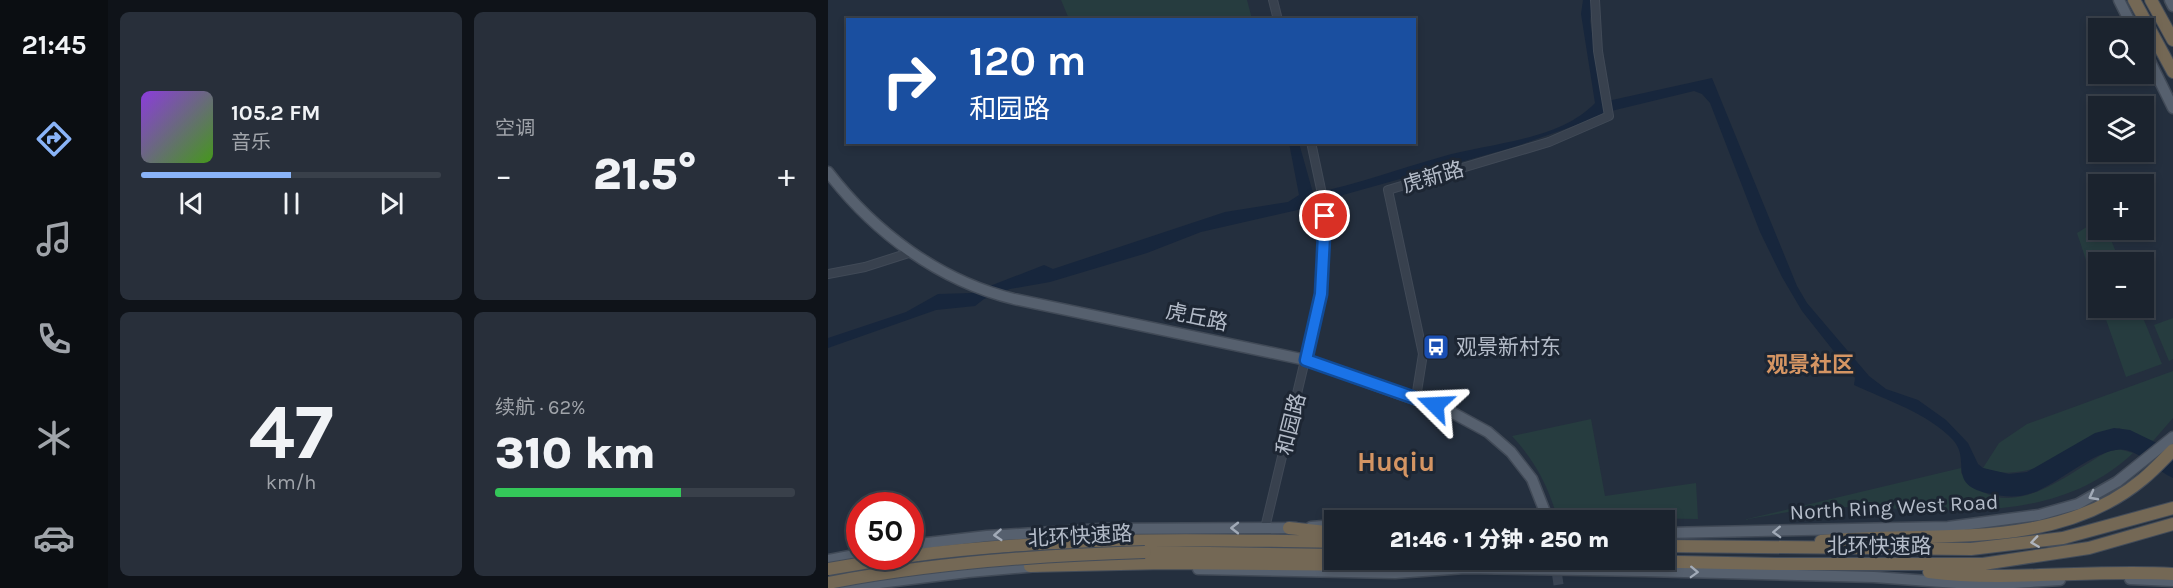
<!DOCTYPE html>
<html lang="zh">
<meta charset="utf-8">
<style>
:root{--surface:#1b232e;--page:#282f3a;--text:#f1f3f6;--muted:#a0a4aa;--line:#39404a;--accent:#8ab4f8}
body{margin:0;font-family:Karla,"Noto Sans SC",sans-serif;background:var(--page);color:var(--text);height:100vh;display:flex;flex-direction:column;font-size:22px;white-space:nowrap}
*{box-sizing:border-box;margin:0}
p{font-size:20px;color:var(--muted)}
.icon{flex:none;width:33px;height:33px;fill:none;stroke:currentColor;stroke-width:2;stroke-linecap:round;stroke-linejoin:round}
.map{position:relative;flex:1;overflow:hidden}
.details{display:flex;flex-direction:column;gap:12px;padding:12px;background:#0f1319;width:720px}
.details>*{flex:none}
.banner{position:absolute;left:18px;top:18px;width:570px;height:126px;border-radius:0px;box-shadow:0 3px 9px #0003,0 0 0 2px var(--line);background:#1a4fa0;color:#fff;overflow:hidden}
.fabs{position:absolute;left:1260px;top:18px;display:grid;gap:12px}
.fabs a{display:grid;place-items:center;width:66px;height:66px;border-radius:0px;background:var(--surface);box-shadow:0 3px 9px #0003,0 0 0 2px var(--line);font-size:30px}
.speed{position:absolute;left:18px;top:492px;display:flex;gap:12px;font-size:30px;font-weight:700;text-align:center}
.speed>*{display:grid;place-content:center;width:78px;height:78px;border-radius:50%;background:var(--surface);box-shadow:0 3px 9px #0003,0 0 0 2px var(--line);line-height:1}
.speed .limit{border:9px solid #d22;background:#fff;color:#111}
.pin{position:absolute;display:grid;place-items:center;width:51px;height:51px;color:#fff;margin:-26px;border:3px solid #fff;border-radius:50%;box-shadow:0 2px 6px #0007}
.me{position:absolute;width:66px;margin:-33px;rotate:291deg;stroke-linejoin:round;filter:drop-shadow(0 0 4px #0008)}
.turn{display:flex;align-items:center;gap:21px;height:126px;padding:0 24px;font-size:27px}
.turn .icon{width:78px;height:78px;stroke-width:2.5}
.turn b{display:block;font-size:42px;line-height:51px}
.big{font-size:45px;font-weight:800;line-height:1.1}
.details .widget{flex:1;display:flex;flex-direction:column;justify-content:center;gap:9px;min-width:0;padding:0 21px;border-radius:9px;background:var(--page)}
.details .dial{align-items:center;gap:0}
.dial b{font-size:78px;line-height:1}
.song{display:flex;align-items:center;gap:18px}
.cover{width:72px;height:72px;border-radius:9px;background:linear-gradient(135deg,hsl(270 70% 55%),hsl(100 70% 35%))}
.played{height:6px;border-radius:3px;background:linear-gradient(90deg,var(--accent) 50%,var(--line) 50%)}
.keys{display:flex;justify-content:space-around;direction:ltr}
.heat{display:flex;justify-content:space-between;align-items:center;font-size:33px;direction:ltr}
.charge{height:9px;border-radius:4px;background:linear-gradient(90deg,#34c759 62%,var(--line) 0)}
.details .tiles{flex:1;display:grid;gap:12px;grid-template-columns:repeat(2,1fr)}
.trip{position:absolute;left:496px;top:510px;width:351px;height:60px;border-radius:0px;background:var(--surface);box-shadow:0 3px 9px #0003,0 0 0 2px var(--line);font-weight:800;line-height:60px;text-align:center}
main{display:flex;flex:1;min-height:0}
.tabs{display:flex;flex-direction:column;width:108px;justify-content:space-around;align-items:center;background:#0b0e12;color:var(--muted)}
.tabs .icon{width:42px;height:42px}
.tabs .current{color:var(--accent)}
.tabs b{font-size:27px;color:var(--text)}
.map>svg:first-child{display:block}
.green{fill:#263c3f}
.water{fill:#17263c}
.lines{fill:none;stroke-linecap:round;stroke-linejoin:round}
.major-tunnel{stroke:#3a4453;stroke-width:10;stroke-dasharray:10 5;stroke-linecap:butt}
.minor-casing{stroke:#414a57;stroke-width:10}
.major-casing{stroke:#414a57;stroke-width:13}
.highway-casing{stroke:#434c59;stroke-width:14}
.minor{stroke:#38414e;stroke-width:8}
.major{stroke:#56606e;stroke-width:10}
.highway{stroke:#746855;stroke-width:12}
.highway-bridge-casing{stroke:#434c59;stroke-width:14;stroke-linecap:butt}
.highway-bridge{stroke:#746855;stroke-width:12}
.oneway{stroke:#a1aab7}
.oneway2{stroke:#aeb4bd}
.route-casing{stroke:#114b97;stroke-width:15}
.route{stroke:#1a73e8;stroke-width:10}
.labels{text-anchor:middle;stroke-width:6;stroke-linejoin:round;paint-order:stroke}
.street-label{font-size:21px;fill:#b4bcc9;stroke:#1d2633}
.poi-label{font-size:21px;fill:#b4bcc9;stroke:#1d2633;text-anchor:start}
.neighbourhood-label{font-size:22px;font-weight:bold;fill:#d59563;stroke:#1d2633}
.district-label{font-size:27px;font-weight:bold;fill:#d59563;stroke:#1d2633}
</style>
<main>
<nav class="tabs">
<b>21:45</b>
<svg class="icon current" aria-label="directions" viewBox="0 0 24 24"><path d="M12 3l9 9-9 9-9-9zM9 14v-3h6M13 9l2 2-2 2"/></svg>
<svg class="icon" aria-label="music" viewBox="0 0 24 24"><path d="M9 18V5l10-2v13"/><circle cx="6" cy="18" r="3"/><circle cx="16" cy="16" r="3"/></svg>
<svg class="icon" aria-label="phone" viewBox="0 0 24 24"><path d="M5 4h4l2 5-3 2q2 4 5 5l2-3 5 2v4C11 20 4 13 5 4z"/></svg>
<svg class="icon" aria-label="climate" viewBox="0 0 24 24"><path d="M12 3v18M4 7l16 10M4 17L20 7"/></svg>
<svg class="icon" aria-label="car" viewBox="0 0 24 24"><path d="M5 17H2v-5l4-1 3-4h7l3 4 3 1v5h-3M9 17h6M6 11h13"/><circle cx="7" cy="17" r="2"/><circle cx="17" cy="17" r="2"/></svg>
</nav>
<section class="details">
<div class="tiles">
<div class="widget">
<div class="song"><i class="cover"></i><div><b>105.2 FM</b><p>音乐</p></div></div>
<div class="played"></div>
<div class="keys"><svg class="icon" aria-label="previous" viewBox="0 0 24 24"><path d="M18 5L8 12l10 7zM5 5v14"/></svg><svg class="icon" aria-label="pause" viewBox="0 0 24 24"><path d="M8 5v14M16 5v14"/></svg><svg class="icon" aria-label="next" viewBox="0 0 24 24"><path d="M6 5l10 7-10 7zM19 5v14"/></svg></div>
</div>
<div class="widget"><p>空调</p>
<div class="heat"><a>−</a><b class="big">21.5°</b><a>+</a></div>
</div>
<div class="widget dial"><b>47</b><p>km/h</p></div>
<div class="widget"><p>续航 · 62%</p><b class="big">310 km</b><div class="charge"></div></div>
</div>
</section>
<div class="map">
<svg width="1345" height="588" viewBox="0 0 1345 588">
<rect width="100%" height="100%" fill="#242f3e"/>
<path class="green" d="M 233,0 L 419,0 L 424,19 L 241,19 Z
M 1265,223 L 1273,233 L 1281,235 L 1292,262 L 1270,262 L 1270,296 L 1249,233 Z
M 1274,308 L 1311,308 L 1334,364 L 1298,377 Z
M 1345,318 L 1345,359 L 1341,361 L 1326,325 Z
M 1345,371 L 1345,418 L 1325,441 L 1291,428 C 1251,447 1199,486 1155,468 L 1171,443 L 1199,424 Z
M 763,419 L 777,496 L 868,483 L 870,519 L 729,517 C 720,485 706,460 684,436 Z
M 1291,449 L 1305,453 C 1223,530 1108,507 1007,507 C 976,508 945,515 915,520 L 1133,468 L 1133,473 C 1140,479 1147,488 1155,492 C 1196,514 1245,470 1279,452 Z"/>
<path class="water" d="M 755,0 L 764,0 L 762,21 L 775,102 L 884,78 L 969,286 L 979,303 L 1041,376 L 1058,389 L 1090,400 L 1118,420 L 1140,443 L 1150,464 L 1155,468 L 1181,474 L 1199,472 L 1267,433 L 1286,428 L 1302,430 L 1345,451 L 1345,478 C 1329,471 1315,454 1298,450 C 1273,444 1229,485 1204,493 C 1190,498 1177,497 1163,494 C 1117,485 1144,461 1125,440 C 1100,413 1058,400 1026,385 L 1027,378 L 974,311 L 954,277 L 932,232 L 882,103 L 874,94 L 866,91 L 775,113 L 768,118 L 686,147 L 515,195 L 509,201 L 373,232 L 319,253 L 222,282 L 182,289 L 156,299 L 147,306 L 108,310 L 0,348 L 0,338 L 78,312 L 110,294 L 144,293 L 216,265 L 225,269 L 397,212 L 460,202 L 471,195 L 461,143 L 471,143 L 485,193 C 528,185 570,169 613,157 C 661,143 731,141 767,103 L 753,14 Z"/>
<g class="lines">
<path class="major-tunnel" d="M 727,560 L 731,588"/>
<defs>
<path id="minor" d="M 445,0 L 450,20
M 0,274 L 37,267 L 84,252
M 588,398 L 595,354 L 560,190 L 721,142 L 781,116 L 770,51 L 767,0
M 437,528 L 493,293 L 497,208 L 483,142"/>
<path id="major" d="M 1291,0 L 1305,28
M 1342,0 L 1345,6
M 1316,49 L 1345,108
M 0,172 C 46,232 111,281 186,299 L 478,360 L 625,413 L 660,432 L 683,452 L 704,479 L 717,512
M 483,527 L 507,525
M 837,533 L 1120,527 L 1211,515 L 1250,504 L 1289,482 L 1345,437
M 82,545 L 159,536 L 272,529 L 468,528
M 0,560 L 32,554
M 370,569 L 567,573 L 637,568 L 817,571 L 1046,577 L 1156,585 L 1232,580
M 1302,579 L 1345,581
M 11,588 L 140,572 L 210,566"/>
<path id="highway" d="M 1306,0 L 1345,72
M 1323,0 L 1345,40
M 461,528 L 507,533
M 993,541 C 1100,530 1225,554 1315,479 C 1326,470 1335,460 1345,450
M 837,546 L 1143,549 L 1235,538 L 1345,508
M 317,552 L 507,555
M 82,556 C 224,537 365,539 507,542
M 753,560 L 948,564 L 1155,564 L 1261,548 L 1345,524
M 202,566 L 337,563 L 555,565 L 600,560
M 1101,572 C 1182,582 1263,569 1345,574"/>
</defs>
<use href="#minor" class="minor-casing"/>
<use href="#major" class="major-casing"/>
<use href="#highway" class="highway-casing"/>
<use href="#minor" class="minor"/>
<use href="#major" class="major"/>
<use href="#highway" class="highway"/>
<defs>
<path id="highway-bridge" d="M 0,569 L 77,556
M 0,583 C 104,563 211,555 317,552"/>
</defs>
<use href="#highway-bridge" class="highway-bridge-casing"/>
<use href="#highway-bridge" class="highway-bridge"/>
</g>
<defs><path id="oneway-chevron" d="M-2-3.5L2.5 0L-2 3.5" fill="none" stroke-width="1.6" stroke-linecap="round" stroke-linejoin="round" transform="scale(1.5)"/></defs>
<g class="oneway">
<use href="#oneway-chevron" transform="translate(1265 496) rotate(152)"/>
<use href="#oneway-chevron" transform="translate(407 528) rotate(-180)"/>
<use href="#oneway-chevron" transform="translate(949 532) rotate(178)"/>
<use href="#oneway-chevron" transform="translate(170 535) rotate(176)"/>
<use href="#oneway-chevron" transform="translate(866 572) rotate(2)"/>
</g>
<use class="oneway2" href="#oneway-chevron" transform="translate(1207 542) rotate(172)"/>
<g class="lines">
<defs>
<path id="route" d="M 497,216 L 493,294 L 478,360 L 607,405"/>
</defs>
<use href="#route" class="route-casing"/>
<use href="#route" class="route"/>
</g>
<defs>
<symbol id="bus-square" viewBox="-11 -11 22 22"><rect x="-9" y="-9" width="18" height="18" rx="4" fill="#1a4fb4" stroke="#1d2633"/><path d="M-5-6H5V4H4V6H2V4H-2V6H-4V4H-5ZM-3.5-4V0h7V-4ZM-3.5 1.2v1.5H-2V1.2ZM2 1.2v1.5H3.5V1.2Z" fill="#fff"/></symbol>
</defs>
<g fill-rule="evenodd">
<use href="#bus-square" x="593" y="332" width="30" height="30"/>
</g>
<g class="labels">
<g class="street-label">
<text transform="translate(605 177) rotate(-16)" y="7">虎新路</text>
<text transform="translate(369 317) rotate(12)" y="7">虎丘路</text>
<text transform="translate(463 424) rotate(-76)" y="7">和园路</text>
<text transform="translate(1066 507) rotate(-3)" y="7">North Ring West Road</text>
<text transform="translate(252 536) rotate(-3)" y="7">北环快速路</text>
<text x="1051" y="553">北环快速路</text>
</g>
<g class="poi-label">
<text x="628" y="354">观景新村东</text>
</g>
<g class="neighbourhood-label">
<text x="982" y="372">观景社区</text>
</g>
<g class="district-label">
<text x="568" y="471">Huqiu</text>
</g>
</g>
</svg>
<div class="fabs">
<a><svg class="icon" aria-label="search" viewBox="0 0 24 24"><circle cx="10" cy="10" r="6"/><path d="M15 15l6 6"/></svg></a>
<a><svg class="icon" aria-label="layers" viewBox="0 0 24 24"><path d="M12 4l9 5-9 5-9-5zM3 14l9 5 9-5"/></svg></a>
<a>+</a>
<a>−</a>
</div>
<div class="speed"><div class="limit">50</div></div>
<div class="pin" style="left:497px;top:216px;background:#d93025"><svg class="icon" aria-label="arrive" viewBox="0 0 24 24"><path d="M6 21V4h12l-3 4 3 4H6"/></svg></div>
<svg class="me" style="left:607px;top:405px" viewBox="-20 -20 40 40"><path d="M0-17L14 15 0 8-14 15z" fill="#1a73e8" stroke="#fff" stroke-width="4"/></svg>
<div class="trip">21:46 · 1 分钟 · 250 m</div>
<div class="banner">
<div class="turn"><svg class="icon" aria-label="right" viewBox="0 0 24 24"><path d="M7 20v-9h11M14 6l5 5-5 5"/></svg><div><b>120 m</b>和园路</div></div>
</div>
</div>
</main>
